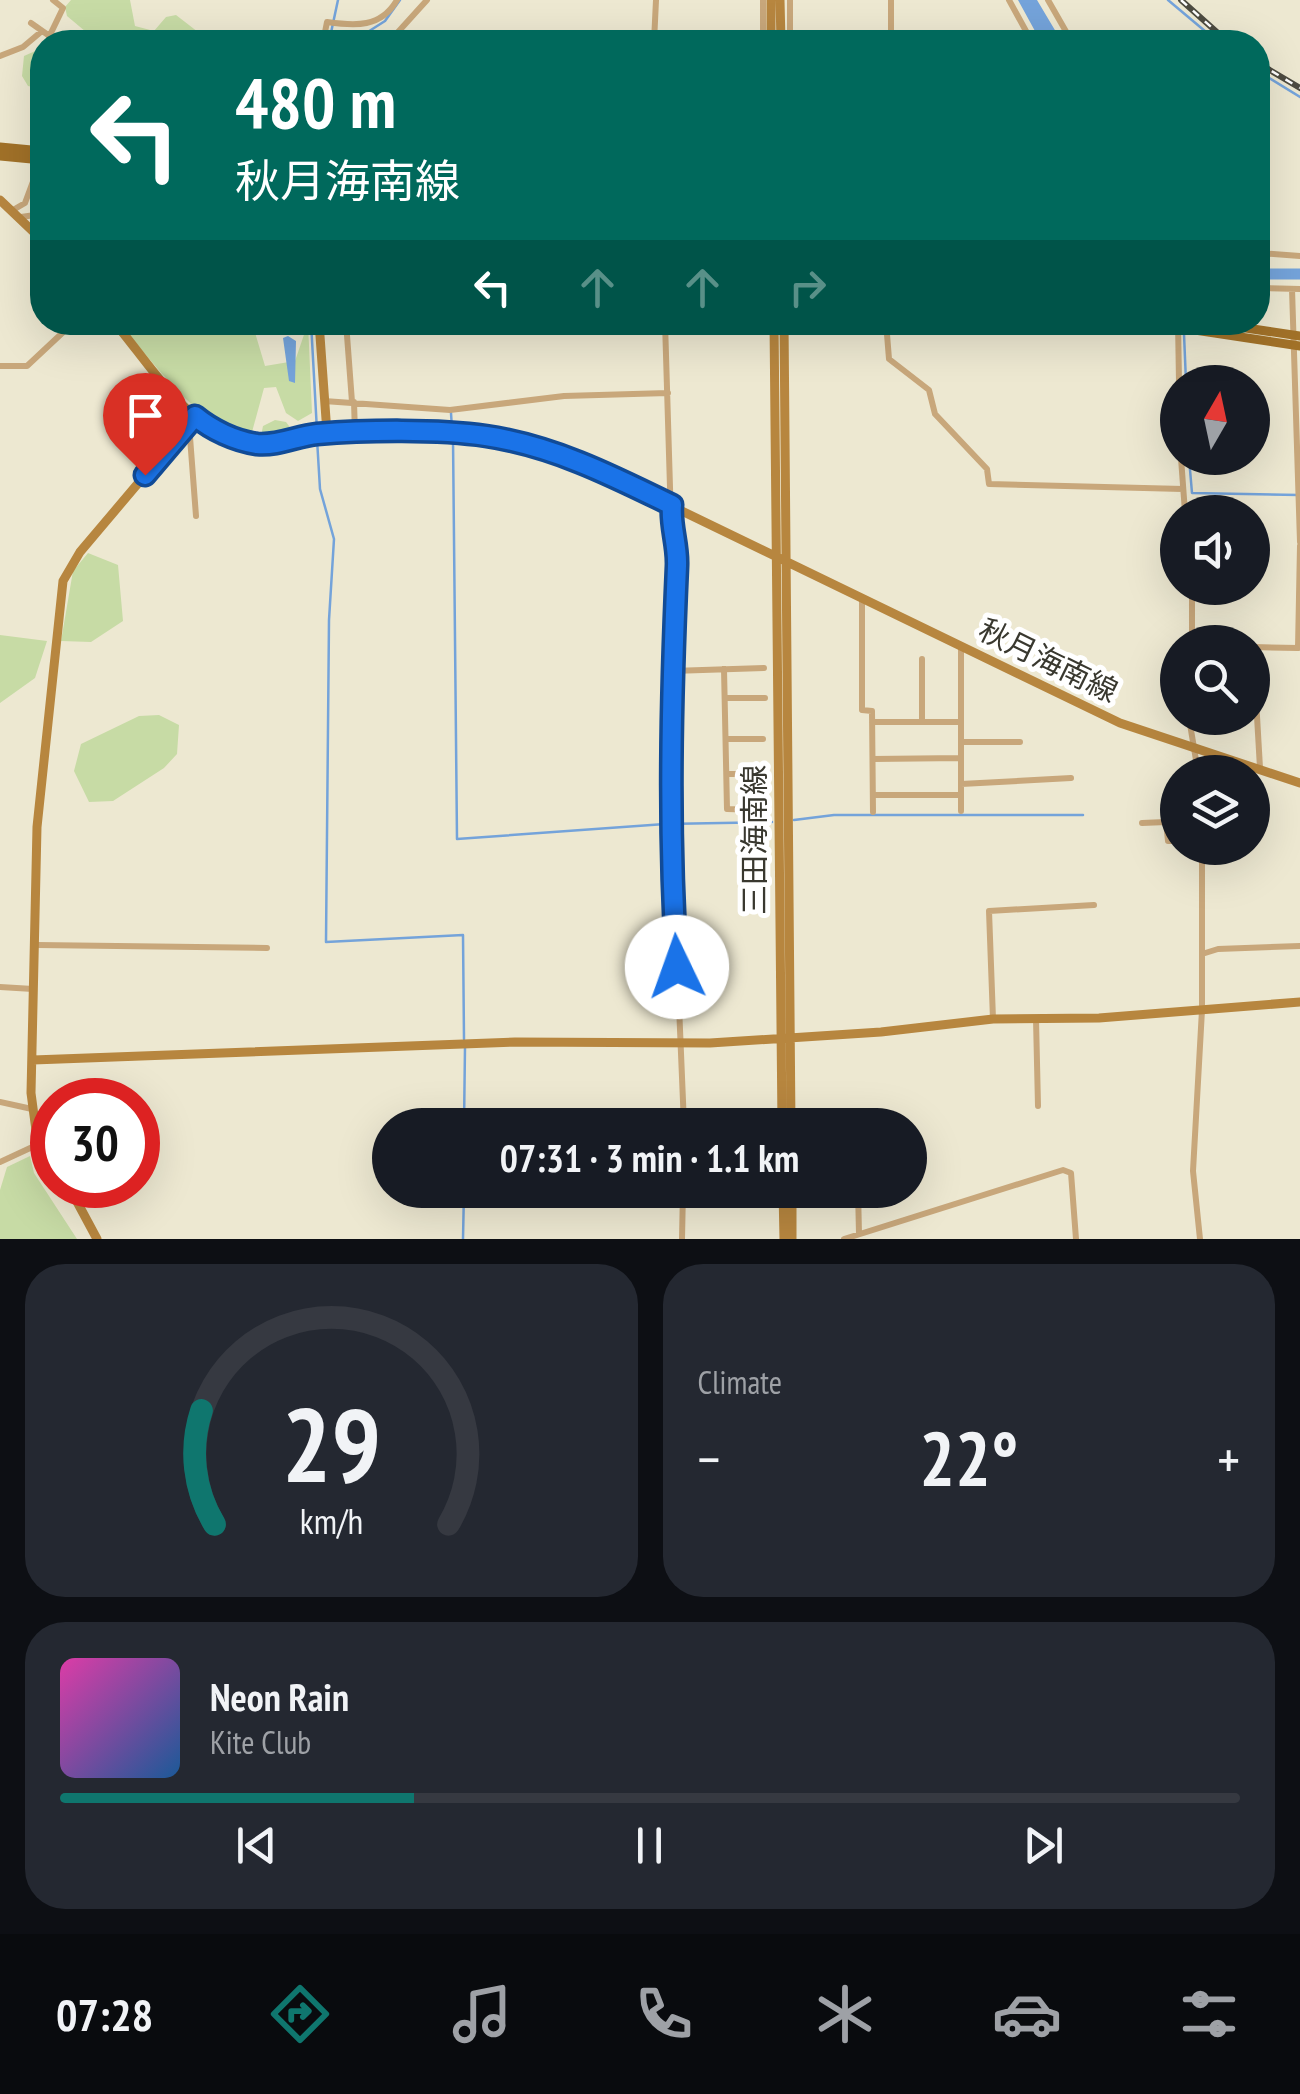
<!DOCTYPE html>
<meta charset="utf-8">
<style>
:root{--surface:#171b24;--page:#242831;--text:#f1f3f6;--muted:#9ea1a6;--line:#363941;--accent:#0f766e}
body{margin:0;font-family:"PT Sans Narrow","Noto Sans JP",sans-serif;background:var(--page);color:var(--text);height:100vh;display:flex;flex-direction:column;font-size:38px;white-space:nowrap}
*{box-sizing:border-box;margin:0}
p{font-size:32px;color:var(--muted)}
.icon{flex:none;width:55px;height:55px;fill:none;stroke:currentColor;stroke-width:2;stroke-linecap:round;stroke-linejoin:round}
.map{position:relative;height:1239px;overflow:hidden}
.drawer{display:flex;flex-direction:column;gap:25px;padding:25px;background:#0d0f14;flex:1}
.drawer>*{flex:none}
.guide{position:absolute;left:30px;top:30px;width:1240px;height:305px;border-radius:40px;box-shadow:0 10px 40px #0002;background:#00695c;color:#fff;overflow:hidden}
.needle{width:65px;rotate:9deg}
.tools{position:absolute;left:1160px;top:365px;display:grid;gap:20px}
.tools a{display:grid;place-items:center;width:110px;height:110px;border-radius:50%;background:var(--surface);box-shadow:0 10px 40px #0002;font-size:50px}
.speed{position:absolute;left:30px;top:1078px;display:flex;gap:20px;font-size:50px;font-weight:700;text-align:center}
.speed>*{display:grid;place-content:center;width:130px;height:130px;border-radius:50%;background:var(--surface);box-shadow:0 10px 40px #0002;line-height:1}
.speed .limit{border:15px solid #d22;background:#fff;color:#111}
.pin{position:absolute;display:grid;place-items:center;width:85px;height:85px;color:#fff;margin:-102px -42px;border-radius:50% 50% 50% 0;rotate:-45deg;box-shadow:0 0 10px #0007}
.pin .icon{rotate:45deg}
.me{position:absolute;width:110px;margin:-55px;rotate:357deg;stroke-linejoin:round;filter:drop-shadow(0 0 8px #0008)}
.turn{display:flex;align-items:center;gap:35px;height:210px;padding:0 40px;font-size:45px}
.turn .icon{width:130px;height:130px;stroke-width:2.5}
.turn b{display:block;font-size:70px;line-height:85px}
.lanes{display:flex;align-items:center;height:95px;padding:0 40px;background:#0003;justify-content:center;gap:50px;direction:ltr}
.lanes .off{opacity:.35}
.big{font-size:75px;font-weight:600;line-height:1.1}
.drawer .widget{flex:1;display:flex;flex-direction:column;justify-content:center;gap:15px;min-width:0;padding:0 35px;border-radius:40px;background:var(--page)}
.drawer .dial{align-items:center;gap:0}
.dial svg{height:260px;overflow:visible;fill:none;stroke:var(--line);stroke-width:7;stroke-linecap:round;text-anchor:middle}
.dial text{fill:var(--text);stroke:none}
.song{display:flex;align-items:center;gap:30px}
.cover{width:120px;height:120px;border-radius:15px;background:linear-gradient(135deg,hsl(320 70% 55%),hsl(210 70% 35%))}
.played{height:10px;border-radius:5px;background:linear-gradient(90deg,var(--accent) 30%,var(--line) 30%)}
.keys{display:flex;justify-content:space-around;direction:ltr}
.heat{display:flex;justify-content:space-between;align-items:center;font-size:55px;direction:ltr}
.drawer .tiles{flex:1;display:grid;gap:25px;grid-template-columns:1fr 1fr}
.widget:last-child{grid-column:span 2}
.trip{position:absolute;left:372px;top:1108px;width:555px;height:100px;border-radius:50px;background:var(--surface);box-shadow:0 10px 40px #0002;font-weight:600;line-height:100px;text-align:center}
.menu{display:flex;height:160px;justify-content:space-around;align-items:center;background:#090b0e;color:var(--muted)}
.menu .icon{width:70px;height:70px}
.menu .on{color:var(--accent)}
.menu b{font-size:45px;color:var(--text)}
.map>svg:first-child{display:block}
.green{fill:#c7dba5}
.water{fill:#74a3da}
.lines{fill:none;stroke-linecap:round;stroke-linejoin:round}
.stream{stroke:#74a3da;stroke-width:2.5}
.river{stroke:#74a3da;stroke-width:11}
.street{stroke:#c8a77b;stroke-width:6}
.secondary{stroke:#b7863f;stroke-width:9}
.primary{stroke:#a17128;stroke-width:9}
.rail-casing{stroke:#4d4b41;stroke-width:6}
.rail{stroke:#fff;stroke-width:2.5;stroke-dasharray:8;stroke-linecap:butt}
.route-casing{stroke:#114b97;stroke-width:25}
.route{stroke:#1a73e8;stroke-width:18}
.labels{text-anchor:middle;stroke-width:10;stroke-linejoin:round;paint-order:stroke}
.street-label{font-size:30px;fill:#39382f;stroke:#fff}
</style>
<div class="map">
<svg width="1300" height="1239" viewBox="0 0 1300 1239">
<rect width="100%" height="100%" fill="#ede8d1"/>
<path class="green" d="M 71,0 L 130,0 L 135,26 L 154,31 L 166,17 L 176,15 L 198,32 L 201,42 L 98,42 L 67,16 L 65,7 Z
M 42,48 L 42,89 L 28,86 L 22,76 L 24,56 Z
M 119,323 L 246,323 L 253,326 L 265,366 L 295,361 L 308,323 L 312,413 L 298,421 L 286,413 L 276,387 L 264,388 L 252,432 C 211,445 144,350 119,323 Z
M 275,420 L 286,422 L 292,430 L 261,436 L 263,426 Z
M 88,553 L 118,565 L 123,621 L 91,642 L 61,641 L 73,571 Z
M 0,635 L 47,641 L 35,678 L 0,703 Z
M 159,715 L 179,725 L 177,754 L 164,768 L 113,801 L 89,802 L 74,771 L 81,744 L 139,716 Z
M 30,1156 L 34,1173 L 77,1239 L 0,1239 L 0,1190 L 7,1167 Z"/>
<path class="water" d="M 1018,0 L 1037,0 L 1062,42 L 1041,42 Z
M 288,336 L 296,341 L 295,383 L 289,381 L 283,338 Z"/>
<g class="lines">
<path class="stream" d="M 1168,0 L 1218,42
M 329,42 L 338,0
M 352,42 L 385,21 L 400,0
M 1258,71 L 1300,97
M 311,322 L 317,431
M 1184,334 L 1186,382
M 451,413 L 452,429
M 453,438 L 457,839 L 665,824 L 772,822
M 317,439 L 320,489 L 334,539 L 329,620 L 326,942 L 463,935 L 464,1039
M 1189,458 L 1192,493 L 1299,495
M 794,820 L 834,815 L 1083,815
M 464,1125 L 465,1047
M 463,1239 L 464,1190"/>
<path class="river" d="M 1258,274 L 1300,274"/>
<path class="street" d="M 763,0 L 763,42
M 790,0 L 790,42
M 891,0 L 891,42
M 1009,0 L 1032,42
M 1048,0 L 1072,42
M 31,23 L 58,42
M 49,37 L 63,8 L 53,0
M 323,42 L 327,22 C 355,26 381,28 397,0
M 389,42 L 427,0
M 654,42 L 656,0
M 0,56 L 23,47 L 42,31
M 13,210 L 25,203 L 41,160
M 21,217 L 42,214
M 1258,253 L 1300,256
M 1258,288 L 1300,289
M 1292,289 L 1300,542
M 346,322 L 352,402
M 665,322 L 671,520 L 677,549 L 671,631 L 670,790 L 684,1125
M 886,322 L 889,359 L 929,390 L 935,414 L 987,469 L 989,484 L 1183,489
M 1178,322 L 1179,382
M 0,366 L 27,366 L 74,322
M 324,401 L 450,410 L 564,396 L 668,393
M 354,402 L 355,433
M 189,424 L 196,516
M 1181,458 L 1185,512
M 862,598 L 862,710 L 872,711 L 873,812
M 1192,642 L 1192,588
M 961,646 L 961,811
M 724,669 L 727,809 L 761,810
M 672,671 L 764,668
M 725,698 L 765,698
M 1189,718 L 1198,772
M 872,722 L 960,722
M 922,722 L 922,659
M 726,739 L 763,739
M 961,742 L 1020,742
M 873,759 L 961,758
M 1260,768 L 1253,647 L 1298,648 L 1300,546
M 727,774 L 763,774
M 961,784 L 1071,778
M 873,795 L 961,795
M 1142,823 L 1166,822 L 1168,841 L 1178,841
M 37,945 L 267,948
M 1202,954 L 1218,949 L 1300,946
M 0,987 L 33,989
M 993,1019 L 989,911 L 1094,905
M 1036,1019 L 1038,1106
M 0,1102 L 32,1109
M 0,1162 L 41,1143
M 858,1190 L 859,1234
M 682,1239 L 683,1190
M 844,1239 L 1063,1170 L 1071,1173 L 1076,1239
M 1200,1239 L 1193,1171 L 1202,1010 L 1202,848"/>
<path class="secondary" d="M 771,0 L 771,42
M 780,0 L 781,42
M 0,200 L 42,240
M 114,322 C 139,351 174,405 206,424 C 258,456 297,434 353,433 C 425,432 495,433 564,454 L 1120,723 L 1300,783
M 319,322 L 327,433
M 774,322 L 782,1125
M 784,322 L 791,1125
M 33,1060 L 515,1042 L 710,1043 L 881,1032 L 993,1019 L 1099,1018 L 1300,1002
M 52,1161 L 37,1138 L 31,1093 L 37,827 L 63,581 L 80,552 L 195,416
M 68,1185 L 97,1239
M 783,1190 L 784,1239
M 792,1190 L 792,1239"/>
<path class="primary" d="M 0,147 L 42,151
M 0,156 L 42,160
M 1142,322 L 1300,346
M 1206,322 L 1300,336"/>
<defs>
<path id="rail" d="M 1181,0 L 1228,42
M 1258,63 L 1300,88"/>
</defs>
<use href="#rail" class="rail-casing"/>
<use href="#rail" class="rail"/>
</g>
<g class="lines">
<defs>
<path id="route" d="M 145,475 L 195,416 C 212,430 235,441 257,444 C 278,446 297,436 317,434 C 365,430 439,429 486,436 C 553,446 611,475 672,505 C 670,526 678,544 677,566 C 671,699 668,833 677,967"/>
</defs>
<use href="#route" class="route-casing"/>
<use href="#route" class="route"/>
</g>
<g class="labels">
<g class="street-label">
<text transform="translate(1048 661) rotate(26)" y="10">秋月海南線</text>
<text transform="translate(755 840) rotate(-90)" y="10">三田海南線</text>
</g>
</g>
</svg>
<div class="tools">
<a><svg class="needle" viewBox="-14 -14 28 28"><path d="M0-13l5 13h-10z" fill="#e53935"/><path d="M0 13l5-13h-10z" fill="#9ea1a6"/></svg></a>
<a><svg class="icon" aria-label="sound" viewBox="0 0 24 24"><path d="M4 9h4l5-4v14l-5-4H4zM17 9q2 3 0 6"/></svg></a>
<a><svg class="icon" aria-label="search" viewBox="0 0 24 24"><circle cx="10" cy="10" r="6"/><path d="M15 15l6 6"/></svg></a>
<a><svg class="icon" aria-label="layers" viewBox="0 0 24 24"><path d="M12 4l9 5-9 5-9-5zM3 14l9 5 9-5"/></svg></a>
</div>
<div class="speed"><div class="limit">30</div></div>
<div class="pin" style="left:145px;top:475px;background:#d93025"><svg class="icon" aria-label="arrive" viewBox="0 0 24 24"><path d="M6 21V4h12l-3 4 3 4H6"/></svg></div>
<svg class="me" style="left:677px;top:967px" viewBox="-20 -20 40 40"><circle r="19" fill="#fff"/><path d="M0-13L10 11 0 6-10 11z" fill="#1a73e8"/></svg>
<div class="trip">07:31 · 3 min · 1.1 km</div>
<div class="guide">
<div class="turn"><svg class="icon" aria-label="left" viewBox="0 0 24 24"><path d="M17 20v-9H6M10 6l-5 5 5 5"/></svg><div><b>480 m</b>秋月海南線</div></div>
<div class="lanes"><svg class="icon" aria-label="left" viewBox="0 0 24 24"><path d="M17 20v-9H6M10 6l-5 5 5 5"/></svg><svg class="icon off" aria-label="ahead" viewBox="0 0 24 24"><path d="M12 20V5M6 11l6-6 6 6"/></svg><svg class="icon off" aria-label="ahead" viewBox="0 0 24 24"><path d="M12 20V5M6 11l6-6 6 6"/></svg><svg class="icon off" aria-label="right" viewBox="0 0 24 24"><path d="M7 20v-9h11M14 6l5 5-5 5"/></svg></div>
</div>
</div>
<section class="drawer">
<div class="tiles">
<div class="widget dial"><svg viewBox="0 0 100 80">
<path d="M14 69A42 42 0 1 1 86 69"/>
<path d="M14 69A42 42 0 0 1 10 34" stroke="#0f766e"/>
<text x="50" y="56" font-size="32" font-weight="700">29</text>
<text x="50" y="72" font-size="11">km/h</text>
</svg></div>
<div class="widget"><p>Climate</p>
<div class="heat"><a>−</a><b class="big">22°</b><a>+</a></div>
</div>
<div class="widget">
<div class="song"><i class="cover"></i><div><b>Neon Rain</b><p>Kite Club</p></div></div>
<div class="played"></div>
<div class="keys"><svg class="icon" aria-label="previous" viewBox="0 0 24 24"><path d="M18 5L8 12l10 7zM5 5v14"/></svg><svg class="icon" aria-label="pause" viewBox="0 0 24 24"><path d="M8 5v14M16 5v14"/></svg><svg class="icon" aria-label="next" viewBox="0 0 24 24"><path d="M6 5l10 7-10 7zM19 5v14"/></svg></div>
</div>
</div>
</section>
<nav class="menu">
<b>07:28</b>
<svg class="icon on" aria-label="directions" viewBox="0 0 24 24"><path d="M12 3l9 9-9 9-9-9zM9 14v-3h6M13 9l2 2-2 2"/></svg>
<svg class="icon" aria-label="music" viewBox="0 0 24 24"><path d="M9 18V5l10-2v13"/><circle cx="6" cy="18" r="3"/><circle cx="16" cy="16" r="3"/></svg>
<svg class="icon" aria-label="phone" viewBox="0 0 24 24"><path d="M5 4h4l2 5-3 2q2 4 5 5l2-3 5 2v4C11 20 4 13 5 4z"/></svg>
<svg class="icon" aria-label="climate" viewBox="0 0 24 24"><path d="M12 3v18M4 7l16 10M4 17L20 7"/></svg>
<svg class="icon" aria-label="car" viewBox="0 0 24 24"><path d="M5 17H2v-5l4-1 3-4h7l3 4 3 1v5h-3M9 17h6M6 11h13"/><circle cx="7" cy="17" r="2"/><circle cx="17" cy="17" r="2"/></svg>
<svg class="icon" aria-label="filters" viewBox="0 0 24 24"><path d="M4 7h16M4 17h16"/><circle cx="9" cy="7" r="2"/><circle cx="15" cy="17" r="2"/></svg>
</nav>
